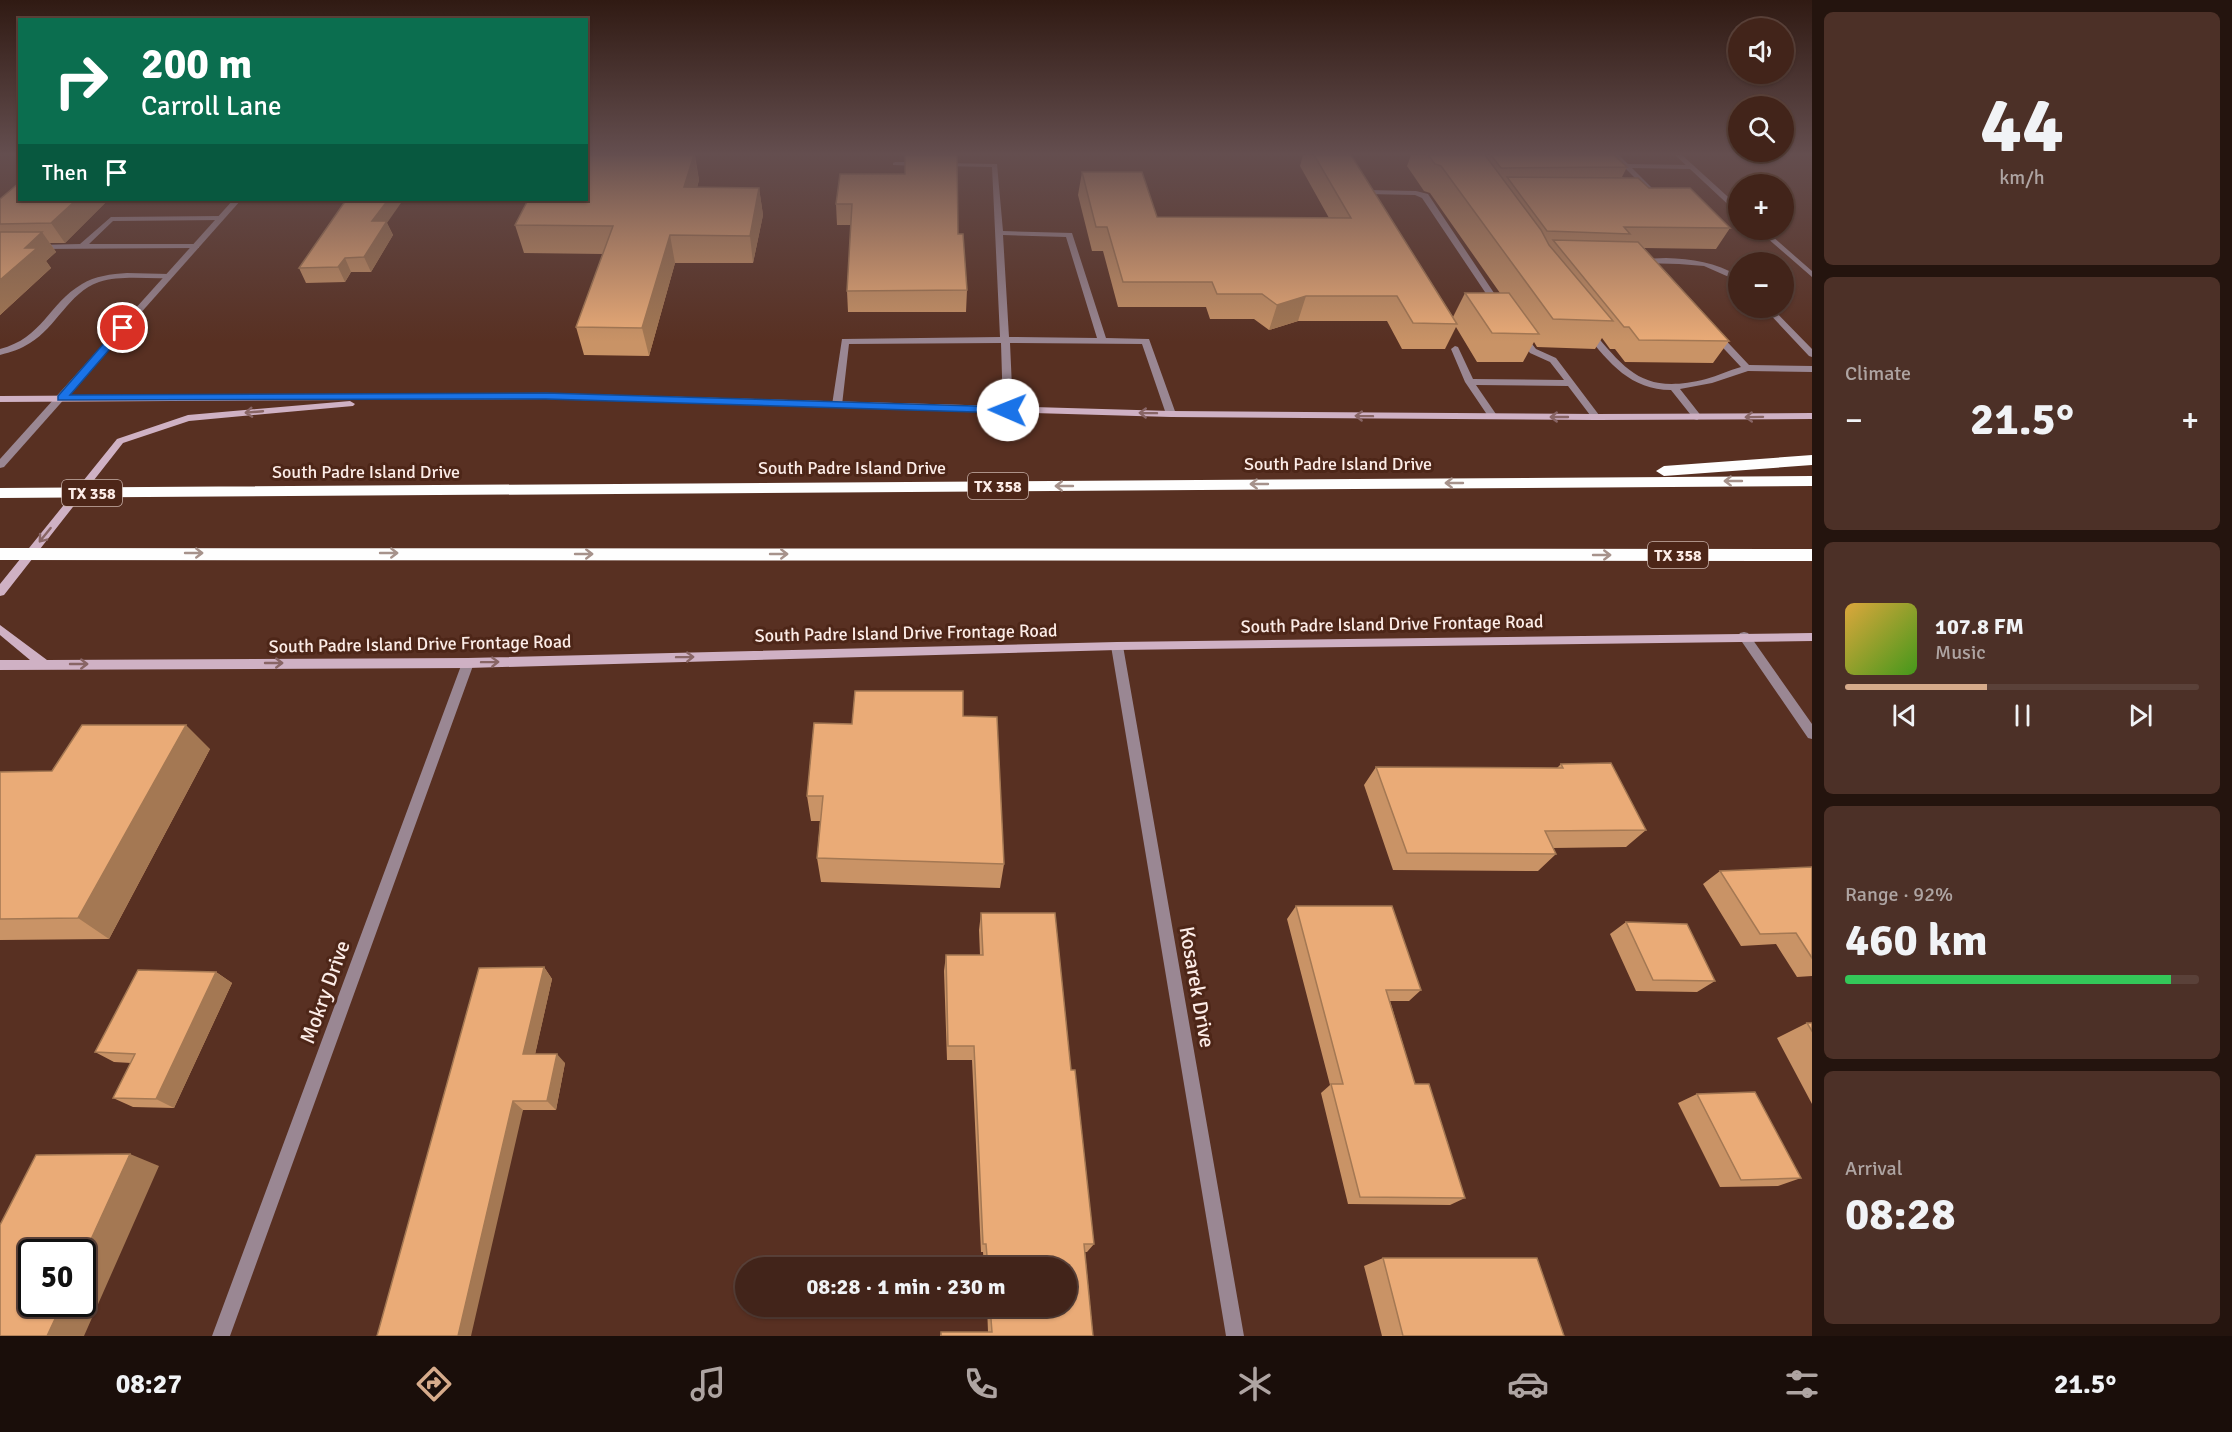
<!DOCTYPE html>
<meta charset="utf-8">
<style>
:root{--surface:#42241a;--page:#4c3027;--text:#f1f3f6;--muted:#aea4a2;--line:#5a4139;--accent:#d6ab8b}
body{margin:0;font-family:Signika,sans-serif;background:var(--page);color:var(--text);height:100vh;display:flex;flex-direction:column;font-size:22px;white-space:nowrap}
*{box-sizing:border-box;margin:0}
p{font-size:20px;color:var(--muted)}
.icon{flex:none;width:33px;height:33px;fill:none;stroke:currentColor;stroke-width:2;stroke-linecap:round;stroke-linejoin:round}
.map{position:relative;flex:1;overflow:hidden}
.side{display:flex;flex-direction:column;gap:12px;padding:12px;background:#24140e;width:420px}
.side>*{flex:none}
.banner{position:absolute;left:18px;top:18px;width:570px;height:183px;border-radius:0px;box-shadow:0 2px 4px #0004,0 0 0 2px var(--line);background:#0b6e4f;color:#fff;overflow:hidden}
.controls{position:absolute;left:1728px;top:18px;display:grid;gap:12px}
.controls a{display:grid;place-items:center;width:66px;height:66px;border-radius:50%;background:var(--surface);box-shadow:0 2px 4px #0004,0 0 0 2px var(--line);font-size:30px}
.speed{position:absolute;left:18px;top:1239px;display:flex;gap:12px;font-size:30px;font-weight:700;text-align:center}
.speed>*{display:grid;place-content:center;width:78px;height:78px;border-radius:50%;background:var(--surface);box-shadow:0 2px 4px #0004,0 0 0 2px var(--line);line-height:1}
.speed .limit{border:3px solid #111;border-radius:9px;background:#fff;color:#111}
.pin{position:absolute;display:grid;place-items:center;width:51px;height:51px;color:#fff;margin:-26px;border:3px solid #fff;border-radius:50%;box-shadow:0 2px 6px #0007}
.me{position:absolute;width:66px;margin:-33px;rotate:271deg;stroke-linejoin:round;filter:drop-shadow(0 0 4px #0008)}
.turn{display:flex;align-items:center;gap:21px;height:126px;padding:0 24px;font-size:27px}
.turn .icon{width:78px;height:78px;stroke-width:2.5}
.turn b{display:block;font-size:42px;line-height:51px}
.then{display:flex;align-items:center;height:57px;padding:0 24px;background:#0003;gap:12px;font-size:22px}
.big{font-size:45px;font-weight:700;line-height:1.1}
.side .widget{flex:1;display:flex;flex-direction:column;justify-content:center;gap:9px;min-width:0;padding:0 21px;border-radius:9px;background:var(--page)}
.side .dial{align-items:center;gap:0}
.dial b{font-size:78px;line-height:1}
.song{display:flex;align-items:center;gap:18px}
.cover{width:72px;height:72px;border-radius:9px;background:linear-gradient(135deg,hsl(40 70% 55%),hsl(100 70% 35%))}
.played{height:6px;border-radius:3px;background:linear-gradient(90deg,var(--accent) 40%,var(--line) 40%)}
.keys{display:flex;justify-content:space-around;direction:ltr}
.heat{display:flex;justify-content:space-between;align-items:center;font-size:33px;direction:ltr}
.charge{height:9px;border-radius:4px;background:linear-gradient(90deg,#34c759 92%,var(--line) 0)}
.trip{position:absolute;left:735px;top:1257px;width:342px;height:60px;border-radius:30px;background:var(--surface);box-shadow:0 2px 4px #0004,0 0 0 2px var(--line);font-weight:700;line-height:60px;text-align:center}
.tabs{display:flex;height:96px;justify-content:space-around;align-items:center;background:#1a0e0a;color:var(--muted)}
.tabs .icon{width:42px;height:42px}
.tabs .on{color:var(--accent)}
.tabs b{font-size:27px;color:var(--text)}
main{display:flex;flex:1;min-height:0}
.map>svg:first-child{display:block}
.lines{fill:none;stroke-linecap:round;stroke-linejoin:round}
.service{fill:#9a8793;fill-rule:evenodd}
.minor{fill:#9a8793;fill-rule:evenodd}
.tertiary{fill:#9a8793;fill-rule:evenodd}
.secondary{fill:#cfb1c4;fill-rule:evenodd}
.motorway{fill:#fefefe;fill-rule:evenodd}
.wall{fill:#c99366}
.shaded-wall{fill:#a47853}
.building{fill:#eaab77;stroke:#a47853;stroke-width:1.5}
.oneway{stroke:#886565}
.oneway2{stroke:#a6928b}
.route{fill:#1a73e8;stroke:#114b97;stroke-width:1.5}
.labels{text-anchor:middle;stroke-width:6;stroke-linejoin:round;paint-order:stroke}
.shield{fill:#4d2618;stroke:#c8b1a9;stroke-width:1.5}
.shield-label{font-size:16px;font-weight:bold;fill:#fcece7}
.street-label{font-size:18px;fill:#fcece7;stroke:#4d2618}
.near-street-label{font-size:21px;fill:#fcece7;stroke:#4d2618}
</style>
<main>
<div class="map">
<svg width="1812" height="1336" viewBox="0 0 1812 1336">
<rect width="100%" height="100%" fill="#583022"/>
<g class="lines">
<path class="service" d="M 1612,155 L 1619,155 L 1628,164 L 1691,165 L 1695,167 L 1691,169 L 1632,168 L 1651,187 L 1652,189 L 1648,191 Z
M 895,162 L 919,162 L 923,164 L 919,166 L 893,165 L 893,163 Z
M 943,163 L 997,164 L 1003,231 L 1072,233 L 1106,338 L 1149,339 L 1176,414 L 1174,416 L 1168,416 L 1166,414 L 1142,344 L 1010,343 L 1013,410 L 1008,413 L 1003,410 L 1001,343 L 849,344 L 842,405 L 840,407 L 834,407 L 832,405 L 842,339 L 1000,337 L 992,167 L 941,166 L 939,165 ZM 1003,235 L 1066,237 L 1097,338 L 1009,337 Z
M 1367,190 L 1416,191 L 1428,194 L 1502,305 L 1501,307 L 1495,307 L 1422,198 L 1415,195 L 1368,194 L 1367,199 L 1361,199 L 1358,194 Z
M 220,216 L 223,216 L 223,220 L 113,221 L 89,244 L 199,244 L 199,248 L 196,248 L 37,249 L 33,247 L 37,245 L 80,244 L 111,217 Z
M 1666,258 C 1692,259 1716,262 1738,276 L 1738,281 L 1704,266 L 1679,264 L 1641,263 L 1637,261 L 1641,259 Z
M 127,273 L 169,274 L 173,276 L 169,278 C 146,279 121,275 99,282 C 68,293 57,327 30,343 C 21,349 11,352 0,355 L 0,349 C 43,338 48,304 82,284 C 95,276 111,274 127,273 Z
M 1764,308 L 1772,308 L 1812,349 L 1812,357 L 1809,356 Z
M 1589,329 L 1592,330 C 1628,374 1646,394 1706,379 C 1718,376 1729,370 1741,367 L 1712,336 L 1711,334 L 1715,331 L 1718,332 L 1749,365 L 1812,366 L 1812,372 L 1748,371 L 1712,383 L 1680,389 L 1702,417 L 1697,420 L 1694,419 L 1671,390 C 1631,390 1609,363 1586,334 L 1586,330 Z
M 1521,333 L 1524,334 L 1536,349 L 1556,358 L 1599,415 L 1599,419 L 1593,419 L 1568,386 L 1476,385 L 1498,417 L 1496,419 L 1490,419 L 1465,382 L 1451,349 L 1455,346 L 1458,347 L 1473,379 L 1564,380 L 1550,362 L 1530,353 L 1517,336 Z"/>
<path class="minor" d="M 1675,155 L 1682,155 L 1738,206 L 1738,211 L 1735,211 Z
M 1758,230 L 1765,230 L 1812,271 L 1812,277 Z
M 1744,632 L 1748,633 L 1812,724 L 1812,739 L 1808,738 L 1740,639 L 1738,636 L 1740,633 Z
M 1117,642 L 1123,646 L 1244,1336 L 1226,1336 L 1111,646 Z
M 468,658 L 472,660 L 474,663 L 230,1336 L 212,1336 L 462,663 L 464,660 Z"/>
<path class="tertiary" d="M 233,200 L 241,200 L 4,467 L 0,468 L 0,459 Z"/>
<path class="secondary" d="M 546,393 L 1171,411 L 1596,414 L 1812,413 L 1812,419 L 1596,420 L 1171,417 L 546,399 L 0,402 L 0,396 Z
M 350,401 L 355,404 L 353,406 L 189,421 L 123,443 L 4,595 L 0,596 L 0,584 L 117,439 L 188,415 Z
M 0,625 L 47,660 L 468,658 L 1117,642 L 1812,633 L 1812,641 L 1117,650 L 468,668 L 0,670 L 0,660 L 30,660 L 0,635 Z"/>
<path class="motorway" d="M 1812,455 L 1812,465 L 1664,476 L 1656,471 L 1664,466 Z
M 1812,476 L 1812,486 L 0,498 L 0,488 Z
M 0,548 L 1812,549 L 1812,561 L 0,560 Z"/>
</g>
<path class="wall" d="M 586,155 L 695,155 L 699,180 L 697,188 L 759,188 L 763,215 L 753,263 L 675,263 L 649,356 L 584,355 L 576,327 L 603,254 L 524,253 L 515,225 Z
M 1303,155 L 1351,155 L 1453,317 L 1465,293 L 1500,293 L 1430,193 L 1424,191 L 1407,166 L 1411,155 L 1614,155 L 1627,167 L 1622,177 L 1649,188 L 1730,228 L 1716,249 L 1644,248 L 1729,341 L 1713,363 L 1625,362 L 1615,349 L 1610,349 L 1602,338 L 1595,349 L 1537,347 L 1534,342 L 1523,362 L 1477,362 L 1456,327 L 1445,349 L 1402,349 L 1387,321 L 1298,321 L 1269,330 L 1254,319 L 1210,319 L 1206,307 L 1118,307 L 1103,251 L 1092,251 L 1078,195 L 1082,172 L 1157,217 L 1329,218 L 1300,166 Z
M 905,174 L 958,234 L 967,290 L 966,312 L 848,312 L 847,291 L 851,225 L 837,225 L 836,204 Z
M 0,199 L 108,200 L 65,243 L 50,243 L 56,252 L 46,261 L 51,268 L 0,315 Z
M 387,223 L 393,235 L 371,272 L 351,272 L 345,282 L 306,283 L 299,268 Z
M 963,716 L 1004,864 L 1000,888 L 821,882 L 817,858 L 820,821 L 811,821 L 807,796 L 852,724 Z
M 210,749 L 109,939 L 0,940 L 0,772 L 52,771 Z
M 1561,764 L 1646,830 L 1626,847 L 1553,848 L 1556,854 L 1538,871 L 1393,870 L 1364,785 L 1376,767 L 1557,768 Z
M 1812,867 L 1812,976 L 1797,977 L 1776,944 L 1741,946 L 1703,884 L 1720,871 Z
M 1296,906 L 1421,990 L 1409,1001 L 1390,1001 L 1415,1084 L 1465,1198 L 1450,1205 L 1348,1204 L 1321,1093 L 1330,1085 L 1287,919 Z
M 981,913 L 1071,1070 L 1094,1244 L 1087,1252 L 1085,1252 L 1093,1336 L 940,1336 L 941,1332 L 988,1332 L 987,1306 L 1066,1306 L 1066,1268 L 984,1268 L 983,1252 L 981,1252 L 972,1060 L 947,1060 L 944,971 L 946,955 L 980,955 L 979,930 Z
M 1626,922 L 1715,981 L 1697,992 L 1636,991 L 1610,934 Z
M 544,967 L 552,979 L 535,1054 L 565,1063 L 556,1110 L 523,1110 L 377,1336 Z
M 216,972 L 232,983 L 174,1108 L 133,1107 L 113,1098 L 131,1063 L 114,1062 L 95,1052 Z
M 1807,1023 L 1812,1023 L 1812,1104 L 1777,1038 Z
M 1697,1094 L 1801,1178 L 1778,1186 L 1720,1187 L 1678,1103 Z
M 1383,1258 L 1564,1336 L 1382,1336 L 1364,1266 Z"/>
<path class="shaded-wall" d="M 694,155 L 699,180 L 689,214 L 684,187 Z
M 759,188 L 763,215 L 753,263 L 750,236 Z
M 76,200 L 108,200 L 65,243 L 51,223 Z
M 388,200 L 403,200 L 387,223 L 393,235 L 371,272 L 364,257 L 372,221 Z
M 42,232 L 56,252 L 46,261 L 51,268 L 0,315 L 0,280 L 25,248 Z
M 670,235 L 675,263 L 649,356 L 642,328 Z
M 345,258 L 351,272 L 345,282 L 338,267 Z
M 1306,296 L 1298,321 L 1269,330 L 1277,305 Z
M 186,725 L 210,749 L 109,939 L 78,918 Z
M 544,967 L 552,979 L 533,1064 L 523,1054 Z
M 216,972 L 232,983 L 174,1108 L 156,1099 Z
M 557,1054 L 565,1063 L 556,1110 L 547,1101 Z
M 513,1101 L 523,1110 L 471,1336 L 458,1336 Z
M 130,1154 L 159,1166 L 84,1336 L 47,1336 L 62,1304 L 82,1304 L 82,1259 Z"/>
<path class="building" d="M 586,155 L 694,155 L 684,187 L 759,188 L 750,236 L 670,235 L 642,328 L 576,327 L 613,226 L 515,225 L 528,200 L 586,200 Z
M 905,155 L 957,155 L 958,234 L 963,234 L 967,290 L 847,291 L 852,204 L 836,204 L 840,174 L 905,174 Z
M 1314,155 L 1351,155 L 1457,324 L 1413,323 L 1397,296 L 1306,296 L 1277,305 L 1262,294 L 1217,294 L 1212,282 L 1123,282 L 1107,227 L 1096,227 L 1082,172 L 1142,172 L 1157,217 L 1351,218 Z
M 1428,155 L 1485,155 L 1541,230 L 1549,245 L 1613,321 L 1553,319 L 1441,166 L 1435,164 Z
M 1491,155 L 1614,155 L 1627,167 L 1501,168 Z
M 1507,177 L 1638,178 L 1649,188 L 1690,188 L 1730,228 L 1624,227 L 1630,234 L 1547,231 Z
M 20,182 L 20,200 L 76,200 L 51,223 L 0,224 L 0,199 Z
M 346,200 L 388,200 L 372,221 L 387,221 L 364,257 L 345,258 L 338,267 L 299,268 Z
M 0,232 L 42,232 L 25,248 L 37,248 L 0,280 Z
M 1553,240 L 1638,242 L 1729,341 L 1639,340 L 1629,327 L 1624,327 Z
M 1465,293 L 1509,293 L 1539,334 L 1492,333 Z
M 855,691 L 963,691 L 963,716 L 997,717 L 1004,864 L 817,858 L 823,796 L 807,796 L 814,723 L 852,724 Z
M 82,725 L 186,725 L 78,918 L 0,919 L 0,772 L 52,771 Z
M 1611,763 L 1646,830 L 1545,831 L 1556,854 L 1407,853 L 1376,767 L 1563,768 L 1561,764 Z
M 1812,867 L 1812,958 L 1796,933 L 1760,934 L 1720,871 Z
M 1296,906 L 1392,906 L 1421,990 L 1386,990 L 1415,1084 L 1429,1084 L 1465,1198 L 1360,1197 L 1331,1084 L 1343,1084 Z
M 981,913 L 1055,913 L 1071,1070 L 1075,1070 L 1094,1244 L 1084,1244 L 1093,1336 L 941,1336 L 941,1332 L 992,1332 L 990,1306 L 1066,1306 L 1066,1268 L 988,1268 L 986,1244 L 983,1244 L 974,1046 L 948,1046 L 946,955 L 983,955 Z
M 1626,922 L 1687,924 L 1715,981 L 1653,980 Z
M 544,967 L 523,1054 L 557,1054 L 547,1101 L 513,1101 L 458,1336 L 377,1336 L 479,968 Z
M 138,970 L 216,972 L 156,1099 L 113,1098 L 135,1054 L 95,1052 Z
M 1807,1023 L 1812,1023 L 1812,1031 Z
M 1755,1092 L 1801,1178 L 1741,1180 L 1697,1094 Z
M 130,1154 L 82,1259 L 82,1252 L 32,1252 L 32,1304 L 62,1304 L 47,1336 L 0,1336 L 0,1225 L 36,1155 Z
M 1383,1258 L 1537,1258 L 1564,1336 L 1403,1336 Z"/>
<defs><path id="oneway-shaft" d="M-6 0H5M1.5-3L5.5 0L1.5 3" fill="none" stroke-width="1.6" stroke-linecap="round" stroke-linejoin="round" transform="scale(1.5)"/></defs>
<g class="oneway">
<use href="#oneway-shaft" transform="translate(254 412) rotate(175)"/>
<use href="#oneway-shaft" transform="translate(1148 413) rotate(-179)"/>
<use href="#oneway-shaft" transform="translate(1364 416) rotate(-179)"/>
<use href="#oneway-shaft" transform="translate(1559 417) rotate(-180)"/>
<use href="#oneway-shaft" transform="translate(1754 417) rotate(179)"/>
<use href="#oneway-shaft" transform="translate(45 535) rotate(129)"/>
<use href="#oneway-shaft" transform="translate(685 657) rotate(-1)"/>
<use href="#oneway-shaft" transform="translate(490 662) rotate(-1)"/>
<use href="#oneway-shaft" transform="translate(274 663)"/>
<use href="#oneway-shaft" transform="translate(79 664)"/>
</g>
<g class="oneway2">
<use href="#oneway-shaft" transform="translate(1733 481) rotate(180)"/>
<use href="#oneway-shaft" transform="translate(1454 483) rotate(180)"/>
<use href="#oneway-shaft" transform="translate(1259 484) rotate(180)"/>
<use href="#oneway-shaft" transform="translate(1064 486) rotate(180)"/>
<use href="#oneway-shaft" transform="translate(194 553)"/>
<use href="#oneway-shaft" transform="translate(389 553)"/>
<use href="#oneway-shaft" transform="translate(584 554)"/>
<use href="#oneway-shaft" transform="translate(779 554)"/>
<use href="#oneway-shaft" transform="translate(1602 555)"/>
</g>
<linearGradient id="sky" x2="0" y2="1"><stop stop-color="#301a13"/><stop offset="0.45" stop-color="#644e4f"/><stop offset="1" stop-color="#644e4f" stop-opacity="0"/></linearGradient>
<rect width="1812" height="342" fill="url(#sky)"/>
<path class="route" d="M 119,326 L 128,328 L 70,395 L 546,393 L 1008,407 L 1014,410 L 1008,413 L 546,399 L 58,400 L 58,396 Z"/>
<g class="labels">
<g class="shield">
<rect x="968" y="473" width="60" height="26" rx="4.5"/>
<rect x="62" y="480" width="60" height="26" rx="4.5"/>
<rect x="1648" y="542" width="60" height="26" rx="4.5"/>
</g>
<g class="shield-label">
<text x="998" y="492">TX 358</text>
<text x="92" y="499">TX 358</text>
<text x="1678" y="561">TX 358</text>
</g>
<g class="street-label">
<text x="1338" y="470">South Padre Island Drive</text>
<text x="852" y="474">South Padre Island Drive</text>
<text x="366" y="478">South Padre Island Drive</text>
<text transform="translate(1392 624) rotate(-1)" y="6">South Padre Island Drive Frontage Road</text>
<text transform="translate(906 633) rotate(-1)" y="6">South Padre Island Drive Frontage Road</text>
<text transform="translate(420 644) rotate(-1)" y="6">South Padre Island Drive Frontage Road</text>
</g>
<g class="near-street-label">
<text transform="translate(1197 987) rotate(80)" y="7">Kosarek Drive</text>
<text transform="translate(325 992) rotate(-70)" y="7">Mokry Drive</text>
</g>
</g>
</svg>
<div class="controls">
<a><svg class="icon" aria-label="sound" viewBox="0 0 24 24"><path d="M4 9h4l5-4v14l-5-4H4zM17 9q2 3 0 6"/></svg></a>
<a><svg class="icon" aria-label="search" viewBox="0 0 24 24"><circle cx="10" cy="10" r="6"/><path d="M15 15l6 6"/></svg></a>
<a>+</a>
<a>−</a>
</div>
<div class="speed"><div class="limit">50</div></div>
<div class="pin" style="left:123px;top:328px;background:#d93025"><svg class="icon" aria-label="arrive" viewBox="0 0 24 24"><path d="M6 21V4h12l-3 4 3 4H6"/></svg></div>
<svg class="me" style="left:1008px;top:410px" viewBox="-20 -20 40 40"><circle r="19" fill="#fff"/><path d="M0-13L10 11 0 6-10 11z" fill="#1a73e8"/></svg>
<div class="trip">08:28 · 1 min · 230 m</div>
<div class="banner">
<div class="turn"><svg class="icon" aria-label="right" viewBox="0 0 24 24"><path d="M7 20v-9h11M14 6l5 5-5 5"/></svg><div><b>200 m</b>Carroll Lane</div></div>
<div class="then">Then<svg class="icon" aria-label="arrive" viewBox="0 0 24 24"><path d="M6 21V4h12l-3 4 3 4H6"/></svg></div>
</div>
</div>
<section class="side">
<div class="widget dial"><b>44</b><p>km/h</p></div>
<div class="widget"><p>Climate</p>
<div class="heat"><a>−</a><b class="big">21.5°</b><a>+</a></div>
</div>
<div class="widget">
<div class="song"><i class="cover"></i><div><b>107.8 FM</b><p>Music</p></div></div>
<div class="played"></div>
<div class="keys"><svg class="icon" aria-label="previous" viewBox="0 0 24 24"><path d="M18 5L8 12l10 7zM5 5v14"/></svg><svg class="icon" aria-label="pause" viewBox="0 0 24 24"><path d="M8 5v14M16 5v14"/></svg><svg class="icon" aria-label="next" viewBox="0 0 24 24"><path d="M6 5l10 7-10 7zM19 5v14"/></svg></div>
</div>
<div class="widget"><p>Range · 92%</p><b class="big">460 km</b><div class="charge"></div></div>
<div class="widget"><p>Arrival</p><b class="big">08:28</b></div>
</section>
</main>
<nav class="tabs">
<b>08:27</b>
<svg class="icon on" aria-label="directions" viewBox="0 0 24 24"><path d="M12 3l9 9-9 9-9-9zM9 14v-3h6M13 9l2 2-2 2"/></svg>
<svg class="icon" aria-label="music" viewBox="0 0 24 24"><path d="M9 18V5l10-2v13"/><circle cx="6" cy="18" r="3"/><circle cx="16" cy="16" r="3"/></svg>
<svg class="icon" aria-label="phone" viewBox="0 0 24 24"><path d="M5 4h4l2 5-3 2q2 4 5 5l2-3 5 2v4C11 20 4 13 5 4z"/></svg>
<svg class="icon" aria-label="climate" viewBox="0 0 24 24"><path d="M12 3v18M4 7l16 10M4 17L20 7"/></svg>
<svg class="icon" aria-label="car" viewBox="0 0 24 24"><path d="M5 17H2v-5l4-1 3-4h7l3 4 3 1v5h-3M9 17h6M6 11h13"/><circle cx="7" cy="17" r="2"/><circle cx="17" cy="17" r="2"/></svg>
<svg class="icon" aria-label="filters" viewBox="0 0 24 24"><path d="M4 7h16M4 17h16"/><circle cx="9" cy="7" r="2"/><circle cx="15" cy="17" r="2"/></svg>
<b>21.5°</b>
</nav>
